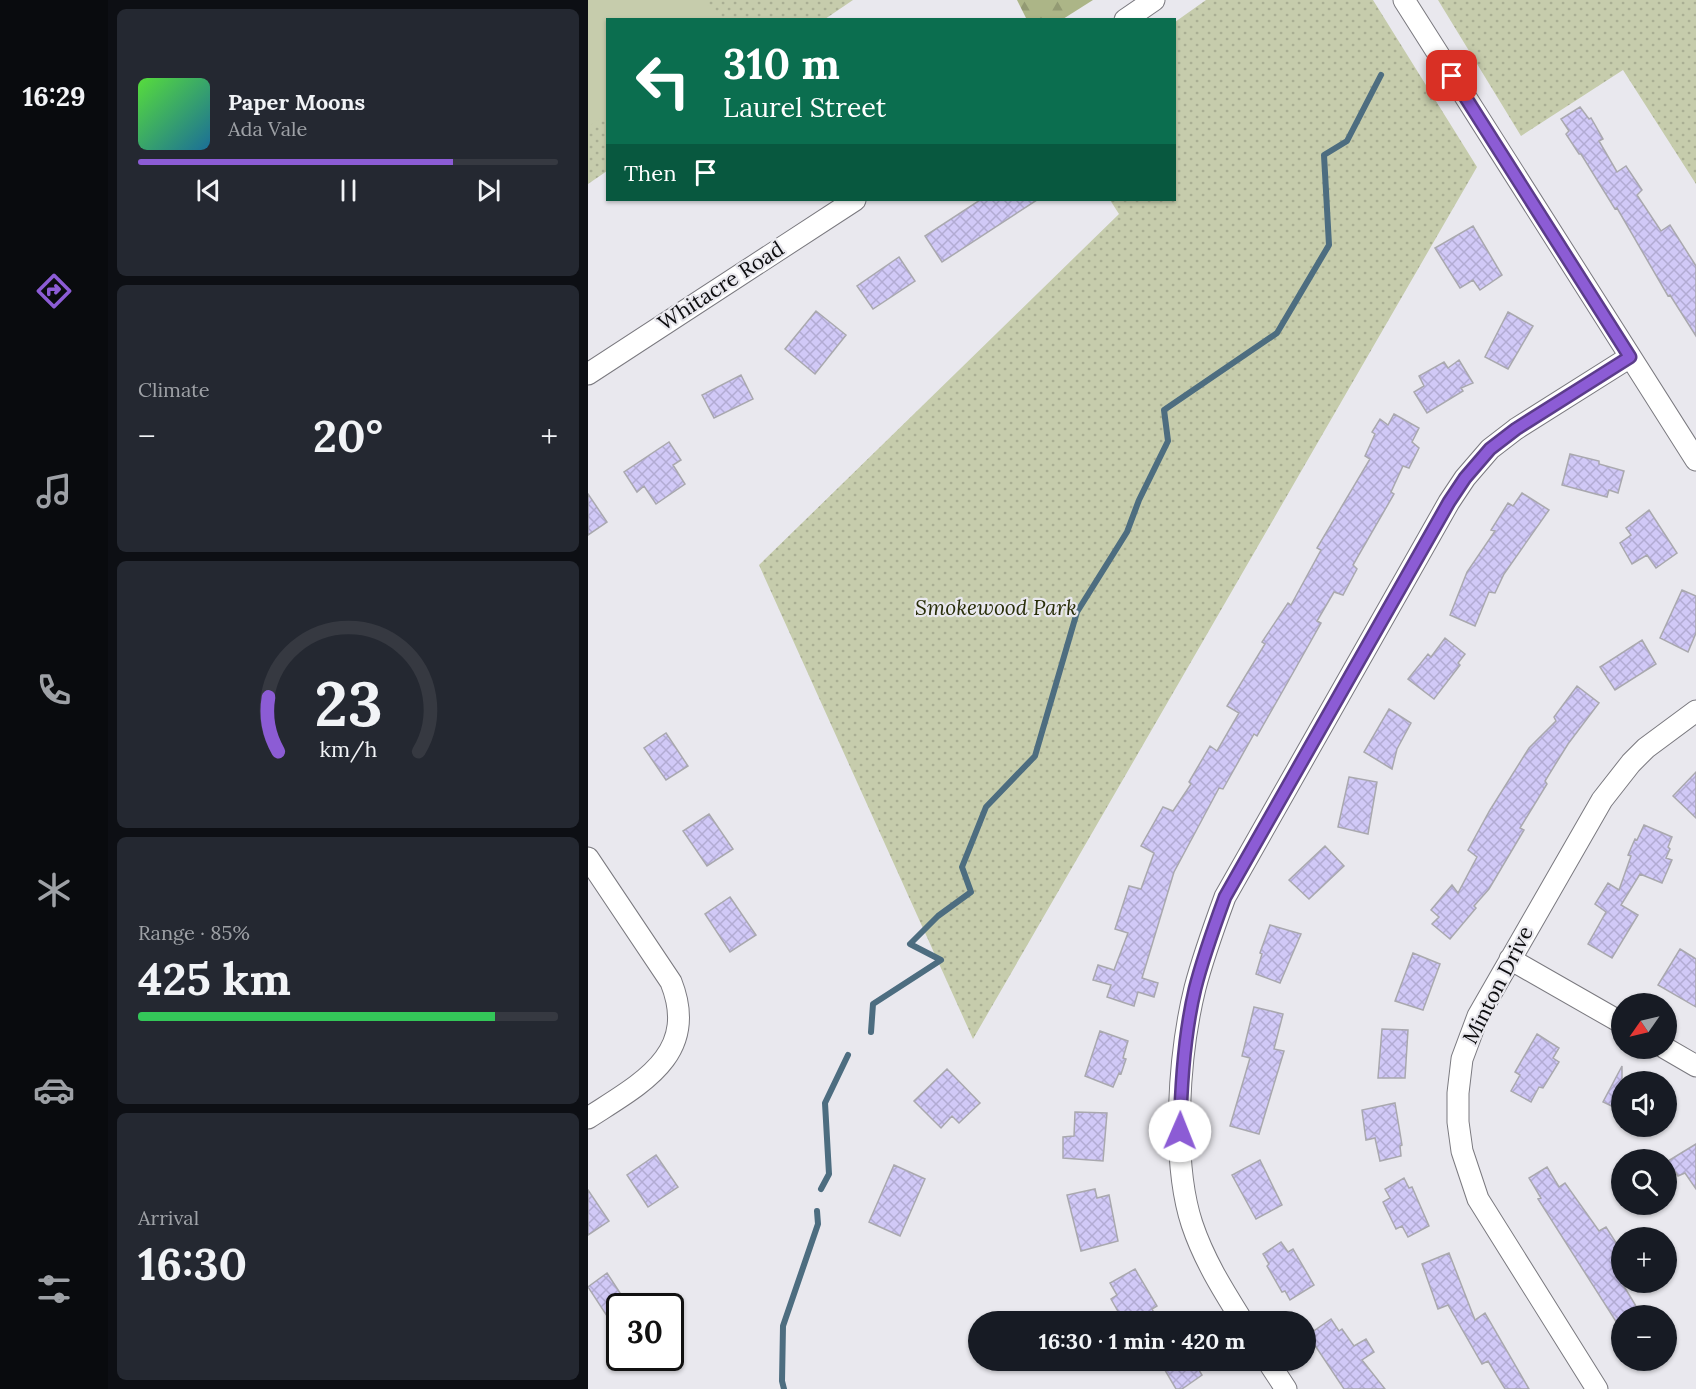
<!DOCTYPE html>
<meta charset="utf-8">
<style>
:root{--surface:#171b24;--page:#242831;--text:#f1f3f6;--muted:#9ea1a6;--line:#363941;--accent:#8c5cd5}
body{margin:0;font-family:Lora,serif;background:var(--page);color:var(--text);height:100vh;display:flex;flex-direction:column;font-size:22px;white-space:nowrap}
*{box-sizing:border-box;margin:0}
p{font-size:20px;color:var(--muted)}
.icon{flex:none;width:33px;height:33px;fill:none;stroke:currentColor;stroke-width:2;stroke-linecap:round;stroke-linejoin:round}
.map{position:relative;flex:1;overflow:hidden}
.side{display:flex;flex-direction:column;gap:9px;padding:9px;background:#0d0f14;width:480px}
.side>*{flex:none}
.banner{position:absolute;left:18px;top:18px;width:570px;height:183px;border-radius:0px;box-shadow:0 2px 4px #0004;background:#0b6e4f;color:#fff;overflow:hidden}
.needle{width:39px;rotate:236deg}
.tools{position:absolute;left:1023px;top:993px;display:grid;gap:12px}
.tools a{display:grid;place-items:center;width:66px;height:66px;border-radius:50%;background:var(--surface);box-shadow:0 2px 4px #0004;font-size:30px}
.speed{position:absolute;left:18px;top:1293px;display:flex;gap:12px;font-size:30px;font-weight:700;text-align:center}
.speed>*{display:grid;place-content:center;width:78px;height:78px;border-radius:50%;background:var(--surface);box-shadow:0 2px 4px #0004;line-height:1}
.speed .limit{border:3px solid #111;border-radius:9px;background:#fff;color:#111}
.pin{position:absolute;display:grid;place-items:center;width:51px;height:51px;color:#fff;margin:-26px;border-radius:12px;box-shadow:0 3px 9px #0006}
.me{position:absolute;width:66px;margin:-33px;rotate:1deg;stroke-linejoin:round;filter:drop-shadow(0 0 4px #0008)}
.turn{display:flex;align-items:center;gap:21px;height:126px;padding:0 18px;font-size:27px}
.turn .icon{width:78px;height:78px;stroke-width:2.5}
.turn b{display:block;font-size:42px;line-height:51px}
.then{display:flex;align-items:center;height:57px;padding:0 18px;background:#0003;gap:12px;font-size:22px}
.big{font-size:45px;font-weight:700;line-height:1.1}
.side .widget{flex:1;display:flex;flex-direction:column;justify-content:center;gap:9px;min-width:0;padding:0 21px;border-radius:9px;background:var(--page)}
.side .dial{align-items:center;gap:0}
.dial svg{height:156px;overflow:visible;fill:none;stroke:var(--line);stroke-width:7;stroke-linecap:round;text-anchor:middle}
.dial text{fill:var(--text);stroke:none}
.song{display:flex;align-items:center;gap:18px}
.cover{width:72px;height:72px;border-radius:9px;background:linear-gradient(135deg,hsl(110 70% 55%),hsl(200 70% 35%))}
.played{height:6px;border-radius:3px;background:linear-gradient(90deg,var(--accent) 75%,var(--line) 75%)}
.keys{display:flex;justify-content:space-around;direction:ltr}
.heat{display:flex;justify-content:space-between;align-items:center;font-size:33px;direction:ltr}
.charge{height:9px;border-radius:4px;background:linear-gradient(90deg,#34c759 85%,var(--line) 0)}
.trip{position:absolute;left:380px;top:1311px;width:348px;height:60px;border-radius:30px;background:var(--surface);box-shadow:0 2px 4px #0004;font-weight:700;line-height:60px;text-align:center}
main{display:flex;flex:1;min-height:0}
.dock{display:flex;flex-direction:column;width:108px;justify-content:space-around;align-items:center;background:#090b0e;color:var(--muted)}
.dock .icon{width:42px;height:42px}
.dock .active{color:var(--accent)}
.dock b{font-size:27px;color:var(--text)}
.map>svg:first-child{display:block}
.green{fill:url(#green-dots)}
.forest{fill:url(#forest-firs)}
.pitch{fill:#c6ccac}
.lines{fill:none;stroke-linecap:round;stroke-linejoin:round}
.stream{stroke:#4d6d80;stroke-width:6}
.building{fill:url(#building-cross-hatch);stroke:#a9a8ae;stroke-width:1.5}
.minor-casing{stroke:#7a797f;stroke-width:23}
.minor{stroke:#fff;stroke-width:21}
.route-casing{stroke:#5b3c8a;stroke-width:15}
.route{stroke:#8c5cd5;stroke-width:10}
.labels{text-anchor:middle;stroke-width:4.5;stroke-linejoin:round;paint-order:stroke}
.street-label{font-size:21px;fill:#0d0d0f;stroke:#e9e8ee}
.park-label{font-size:21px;font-style:italic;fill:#282d08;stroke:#e9e8ee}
</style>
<main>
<nav class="dock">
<b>16:29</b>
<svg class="icon active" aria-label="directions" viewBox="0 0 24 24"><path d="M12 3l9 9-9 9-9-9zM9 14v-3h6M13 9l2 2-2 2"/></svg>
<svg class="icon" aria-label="music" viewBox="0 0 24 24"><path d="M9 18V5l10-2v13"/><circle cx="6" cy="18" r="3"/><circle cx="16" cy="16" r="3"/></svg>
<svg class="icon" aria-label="phone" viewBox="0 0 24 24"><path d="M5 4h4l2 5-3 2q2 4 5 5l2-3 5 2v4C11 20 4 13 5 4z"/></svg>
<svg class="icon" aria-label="climate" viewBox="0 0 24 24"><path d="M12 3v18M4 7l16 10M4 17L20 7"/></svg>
<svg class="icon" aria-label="car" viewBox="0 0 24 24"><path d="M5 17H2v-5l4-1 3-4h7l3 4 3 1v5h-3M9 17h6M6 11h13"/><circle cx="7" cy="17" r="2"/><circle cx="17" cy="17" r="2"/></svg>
<svg class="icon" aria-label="filters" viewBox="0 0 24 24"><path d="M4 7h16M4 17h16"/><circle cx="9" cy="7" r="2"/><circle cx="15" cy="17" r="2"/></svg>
</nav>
<section class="side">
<div class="widget">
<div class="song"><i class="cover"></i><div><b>Paper Moons</b><p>Ada Vale</p></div></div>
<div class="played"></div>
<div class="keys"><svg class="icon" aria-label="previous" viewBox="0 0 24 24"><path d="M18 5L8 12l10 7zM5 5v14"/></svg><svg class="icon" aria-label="pause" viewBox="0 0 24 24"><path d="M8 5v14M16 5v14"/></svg><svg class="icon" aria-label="next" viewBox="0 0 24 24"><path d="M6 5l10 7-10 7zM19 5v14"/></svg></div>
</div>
<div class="widget"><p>Climate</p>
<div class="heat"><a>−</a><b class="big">20°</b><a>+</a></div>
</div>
<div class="widget dial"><svg viewBox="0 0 100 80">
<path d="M14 69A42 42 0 1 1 86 69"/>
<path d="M14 69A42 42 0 0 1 9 41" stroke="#8c5cd5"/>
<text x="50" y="56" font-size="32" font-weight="700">23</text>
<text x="50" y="72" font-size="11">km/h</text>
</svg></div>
<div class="widget"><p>Range · 85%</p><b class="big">425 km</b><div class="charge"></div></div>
<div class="widget"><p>Arrival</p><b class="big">16:30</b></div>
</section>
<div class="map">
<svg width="1108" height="1389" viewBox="0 0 1108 1389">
<defs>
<pattern id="green-dots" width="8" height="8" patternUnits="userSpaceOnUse" patternTransform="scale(1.5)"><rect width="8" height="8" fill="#c6ccac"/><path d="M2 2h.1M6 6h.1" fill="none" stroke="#a9ae93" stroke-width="1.8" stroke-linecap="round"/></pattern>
<pattern id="forest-firs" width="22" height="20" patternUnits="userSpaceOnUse" patternTransform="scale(1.5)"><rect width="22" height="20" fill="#acb587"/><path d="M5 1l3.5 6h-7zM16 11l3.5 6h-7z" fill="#939a73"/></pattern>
<pattern id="building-cross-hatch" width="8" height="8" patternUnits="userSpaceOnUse" patternTransform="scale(1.5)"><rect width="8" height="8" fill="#d1c9f7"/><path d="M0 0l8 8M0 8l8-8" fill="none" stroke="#b2abd3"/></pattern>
</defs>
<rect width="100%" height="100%" fill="#e9e8ee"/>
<path class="green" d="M 0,0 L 265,0 L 237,19 L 20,20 L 19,171 L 0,184 Z
M 618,0 L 785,0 L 889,167 L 385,1039 L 171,565 L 531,214 L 522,200 L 586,200 L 587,22 Z
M 850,0 L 1108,0 L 1108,184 L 1035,70 L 933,136 Z"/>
<path class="forest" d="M 429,0 L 505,0 L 475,19 L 439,20 Z"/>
<path class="pitch" d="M 0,0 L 117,0 L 129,19 L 20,20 L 19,114 L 0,127 Z"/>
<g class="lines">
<path class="stream" d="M 283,1032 L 285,1004 L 353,960 L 322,944 L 350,916 L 383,892 L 374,867 L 398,807 L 447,756 L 489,612 L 539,532 L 551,500 L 580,441 L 576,410 L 689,333 L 741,245 L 736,155 L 759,141 L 793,75
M 233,1189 L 241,1174 L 237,1103 L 260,1055
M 196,1389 L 194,1381 L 195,1326 L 230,1224 L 229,1211"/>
</g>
<path class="building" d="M 992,107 L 1001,119 L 1003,118 L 1015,139 L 1011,141 L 1029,172 L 1038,166 L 1054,190 L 1049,195 L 1073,231 L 1082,225 L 1108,266 L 1108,336 L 1082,295 L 1080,296 L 1029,208 L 1027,209 L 993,154 L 991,154 L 978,134 L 981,131 L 973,119 Z
M 392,200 L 449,200 L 354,262 L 337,236 Z
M 885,226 L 914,275 L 892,290 L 885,280 L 872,288 L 847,248 Z
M 311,257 L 327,281 L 285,309 L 269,286 Z
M 228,311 L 258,335 L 227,374 L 197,349 Z
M 920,312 L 945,326 L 920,369 L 897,357 Z
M 871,360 L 885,383 L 873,388 L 875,391 L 839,413 L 826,392 L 836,386 L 831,376 L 856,362 L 860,368 Z
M 153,375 L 165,399 L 126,418 L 114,395 Z
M 806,414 L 831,428 L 824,442 L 831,448 L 821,468 L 815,466 L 803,492 L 806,494 L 765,565 L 769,569 L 755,595 L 746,592 L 729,621 L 733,623 L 697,687 L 669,736 L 666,734 L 635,789 L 631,788 L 586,872 L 554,978 L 570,983 L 566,997 L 550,992 L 546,1006 L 519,997 L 523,985 L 505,980 L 510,965 L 526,970 L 540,933 L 527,929 L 541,886 L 553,889 L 566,853 L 553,846 L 575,807 L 585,811 L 603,784 L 601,782 L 622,746 L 629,751 L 651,713 L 639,706 L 677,644 L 674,642 L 700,603 L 703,605 L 733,550 L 729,548 L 782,459 L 777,456 L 787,434 L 784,432 L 792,419 L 800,425 Z
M 81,442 L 93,460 L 85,465 L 97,484 L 68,504 L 56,486 L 49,492 L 36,472 Z
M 982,454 L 1011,461 L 1011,464 L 1036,471 L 1030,493 L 1021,490 L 1019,497 L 974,485 Z
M 934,493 L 961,510 L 916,574 L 907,593 L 901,592 L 887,626 L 862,615 L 879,572 L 907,531 L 903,530 L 920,503 L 925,506 Z
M 0,494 L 19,522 L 0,535 Z
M 1061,510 L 1089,553 L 1068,568 L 1059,555 L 1044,564 L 1032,543 L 1043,535 L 1038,528 Z
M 1094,590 L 1108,596 L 1108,633 L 1100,652 L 1072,638 Z
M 857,638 L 877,654 L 870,663 L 872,665 L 846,699 L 820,679 L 840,654 L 843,657 Z
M 1054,640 L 1068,664 L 1027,690 L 1012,667 Z
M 989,686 L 1011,703 L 980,744 L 957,781 L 959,784 L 932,828 L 936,830 L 901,889 L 886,906 L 888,908 L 862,939 L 844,924 L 851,917 L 843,910 L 864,885 L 870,893 L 889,857 L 880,850 L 902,810 L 941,748 L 968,721 L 966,717 Z
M 801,709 L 823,723 L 809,749 L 804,769 L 776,752 Z
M 78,733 L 100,766 L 78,780 L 56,748 Z
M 1108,772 L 1108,818 L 1085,796 Z
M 761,777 L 789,782 L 780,834 L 750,827 Z
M 121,814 L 145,849 L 119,866 L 95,831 Z
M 1056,825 L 1084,837 L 1080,847 L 1082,849 L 1078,858 L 1084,860 L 1074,883 L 1052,874 L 1033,905 L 1050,915 L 1024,958 L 1000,944 L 1018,912 L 1007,904 L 1020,883 L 1031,890 L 1043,856 L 1040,855 L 1047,839 L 1049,840 Z
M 737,846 L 756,866 L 721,899 L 701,880 Z
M 142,897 L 168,935 L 142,952 L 117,914 Z
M 682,925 L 713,934 L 692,983 L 668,974 L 674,954 L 672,953 Z
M 1092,949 L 1108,959 L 1108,1007 L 1070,985 Z
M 825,953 L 852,964 L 835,1010 L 807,1001 Z
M 666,1007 L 695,1014 L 686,1049 L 696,1051 L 671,1134 L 642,1126 L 662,1058 L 654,1056 Z
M 794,1029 L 820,1030 L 817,1078 L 790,1078 Z
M 512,1031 L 540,1041 L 535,1058 L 538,1059 L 533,1074 L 531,1073 L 525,1087 L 497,1076 Z
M 949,1034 L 971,1048 L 965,1058 L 971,1062 L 955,1088 L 951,1087 L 943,1102 L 923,1091 L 932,1075 L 927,1072 Z
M 1034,1066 L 1034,1111 L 1015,1102 Z
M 359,1069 L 392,1103 L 371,1123 L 364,1116 L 353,1128 L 326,1101 Z
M 807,1103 L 814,1145 L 812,1146 L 813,1156 L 792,1161 L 787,1138 L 778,1140 L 774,1110 Z
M 487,1112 L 519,1113 L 515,1161 L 475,1158 L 475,1137 L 486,1136 Z
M 1108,1144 L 1108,1189 L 1097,1173 L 1090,1176 L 1080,1161 Z
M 68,1155 L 90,1187 L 60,1207 L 39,1175 Z
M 672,1160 L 694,1205 L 668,1219 L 644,1175 Z
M 306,1165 L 337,1179 L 312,1236 L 281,1222 Z
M 959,1167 L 971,1187 L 977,1183 L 1011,1231 L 1018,1227 L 1034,1252 L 1034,1283 L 1054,1316 L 1034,1316 L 1034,1331 L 950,1199 L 953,1198 L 941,1178 Z
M 816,1178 L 821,1188 L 824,1187 L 841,1226 L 820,1237 L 814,1226 L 808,1229 L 795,1202 L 802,1198 L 797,1189 Z
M 507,1189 L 509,1198 L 521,1195 L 530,1241 L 493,1251 L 479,1195 Z
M 0,1190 L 21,1221 L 0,1235 Z
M 693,1242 L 700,1252 L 705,1249 L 726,1285 L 702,1300 L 697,1291 L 694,1292 L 679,1266 L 681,1264 L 675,1254 Z
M 861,1253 L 887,1320 L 897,1313 L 941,1389 L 917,1389 L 900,1361 L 894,1364 L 860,1305 L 850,1309 L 834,1264 Z
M 547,1269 L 569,1306 L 564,1309 L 571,1322 L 536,1322 L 523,1299 L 529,1295 L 522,1283 Z
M 19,1273 L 38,1302 L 19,1316 L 0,1287 Z
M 743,1319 L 751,1331 L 754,1329 L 766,1346 L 778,1339 L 786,1352 L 774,1360 L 797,1389 L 756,1389 L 720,1335 Z
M 571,1360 L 605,1360 L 614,1375 L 594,1389 L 588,1389 Z"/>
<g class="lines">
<defs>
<path id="minor" d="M 816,0 L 1108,460
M 537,20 L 566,0
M 0,374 L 267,200
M 0,858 L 83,982 C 112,1055 52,1084 0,1118
M 922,959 L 1034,1023
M 1077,1048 L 1108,1066
M 655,1322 C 635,1290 616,1260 604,1224 C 583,1160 591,1053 607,988 C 615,957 626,927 637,897 L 861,502 L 877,478 L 902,449 L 928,429 L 1042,357
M 679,1360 L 698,1389
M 1009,1389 L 890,1199 L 874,1151 L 870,1122 L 870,1093 L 874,1059 L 890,1016 L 1014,800 L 1043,763 L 1058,748 L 1108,711"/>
</defs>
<use href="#minor" class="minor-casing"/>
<use href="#minor" class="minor"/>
</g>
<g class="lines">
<defs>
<path id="route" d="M 592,1131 C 593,1084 596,1035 607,989 C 615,957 626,927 637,897 L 861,502 L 877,478 L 902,449 L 928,429 L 1042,357 L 864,76"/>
</defs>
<use href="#route" class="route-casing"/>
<use href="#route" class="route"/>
</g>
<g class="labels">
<g class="street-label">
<text transform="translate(133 286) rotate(-33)" y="7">Whitacre Road</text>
<text transform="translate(910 985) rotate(-63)" y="7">Minton Drive</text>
</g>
<g class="park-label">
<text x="408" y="615">Smokewood Park</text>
</g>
</g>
</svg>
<div class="tools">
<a><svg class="needle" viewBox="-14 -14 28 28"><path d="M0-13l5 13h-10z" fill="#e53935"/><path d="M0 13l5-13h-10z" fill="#9ea1a6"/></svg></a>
<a><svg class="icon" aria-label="sound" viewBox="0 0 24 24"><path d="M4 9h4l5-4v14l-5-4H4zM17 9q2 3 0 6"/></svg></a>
<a><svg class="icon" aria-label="search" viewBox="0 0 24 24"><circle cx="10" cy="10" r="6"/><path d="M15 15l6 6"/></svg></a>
<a>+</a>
<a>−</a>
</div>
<div class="speed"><div class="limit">30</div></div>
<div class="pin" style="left:864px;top:76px;background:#d93025"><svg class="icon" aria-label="arrive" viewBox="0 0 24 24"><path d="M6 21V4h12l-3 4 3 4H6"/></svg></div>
<svg class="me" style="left:592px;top:1131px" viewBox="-20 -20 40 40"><circle r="19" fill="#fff"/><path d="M0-13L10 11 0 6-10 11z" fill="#8c5cd5"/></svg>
<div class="trip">16:30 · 1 min · 420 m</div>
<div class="banner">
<div class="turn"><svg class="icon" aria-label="left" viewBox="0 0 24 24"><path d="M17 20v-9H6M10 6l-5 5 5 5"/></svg><div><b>310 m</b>Laurel Street</div></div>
<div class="then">Then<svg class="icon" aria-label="arrive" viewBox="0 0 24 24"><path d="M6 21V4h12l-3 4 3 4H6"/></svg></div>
</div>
</div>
</main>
